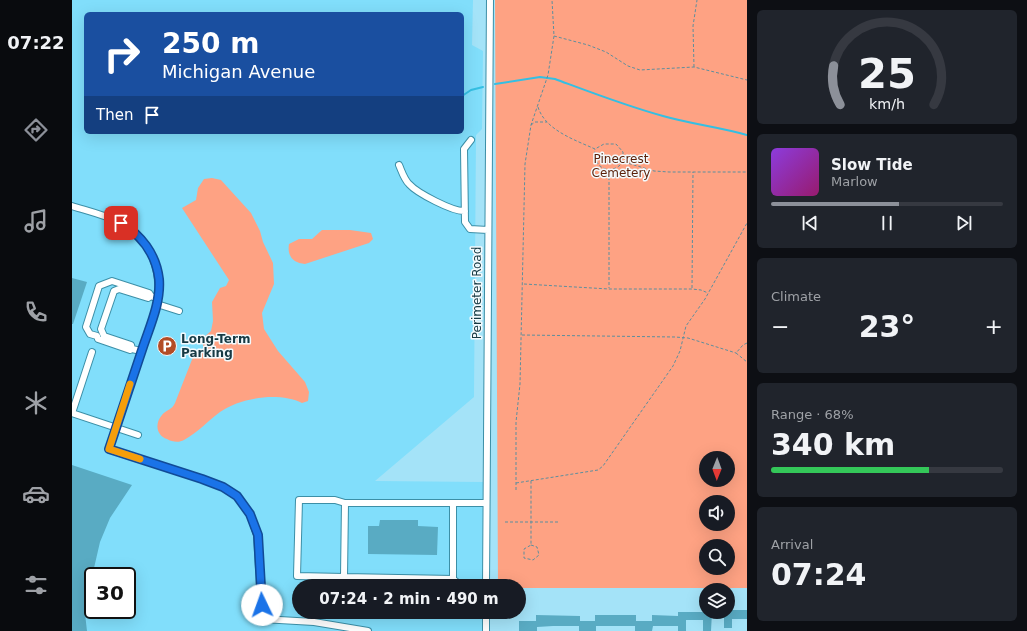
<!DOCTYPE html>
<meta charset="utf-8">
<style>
:root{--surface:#171b24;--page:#20242c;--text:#f1f3f6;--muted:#9ea1a6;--line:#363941;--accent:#8c9099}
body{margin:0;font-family:"DejaVu Sans",sans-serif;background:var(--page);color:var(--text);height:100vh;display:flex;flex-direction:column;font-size:15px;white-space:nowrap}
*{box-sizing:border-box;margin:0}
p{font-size:13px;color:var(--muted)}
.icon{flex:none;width:22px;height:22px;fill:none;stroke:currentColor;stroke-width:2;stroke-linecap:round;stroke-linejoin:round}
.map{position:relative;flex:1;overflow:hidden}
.side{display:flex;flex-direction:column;gap:10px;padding:10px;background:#0d0f14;width:280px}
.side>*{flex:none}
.top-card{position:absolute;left:12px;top:12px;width:380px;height:122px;border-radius:6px;box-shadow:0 4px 16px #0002;background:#1a4fa0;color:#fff;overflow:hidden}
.needle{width:26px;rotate:181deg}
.buttons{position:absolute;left:627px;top:451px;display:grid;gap:8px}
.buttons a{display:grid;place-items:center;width:36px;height:36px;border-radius:50%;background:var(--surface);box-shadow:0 4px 16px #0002;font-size:20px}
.speed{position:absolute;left:12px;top:567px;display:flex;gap:8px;font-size:20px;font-weight:700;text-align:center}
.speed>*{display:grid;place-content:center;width:52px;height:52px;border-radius:50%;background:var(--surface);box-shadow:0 4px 16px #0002;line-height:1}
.speed .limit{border:2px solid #111;border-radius:6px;background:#fff;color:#111}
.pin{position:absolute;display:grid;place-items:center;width:34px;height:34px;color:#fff;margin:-17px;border-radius:8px;box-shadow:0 2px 6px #0006}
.me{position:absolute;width:44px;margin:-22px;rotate:357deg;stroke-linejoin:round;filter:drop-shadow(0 0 3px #0008)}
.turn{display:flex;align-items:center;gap:14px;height:84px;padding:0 12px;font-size:18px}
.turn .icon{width:52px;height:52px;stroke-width:2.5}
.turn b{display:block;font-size:28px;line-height:34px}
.then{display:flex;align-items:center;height:38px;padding:0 12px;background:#0003;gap:8px;font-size:15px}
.big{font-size:30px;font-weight:700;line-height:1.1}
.side .widget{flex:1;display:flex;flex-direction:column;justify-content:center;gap:6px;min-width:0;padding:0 14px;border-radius:6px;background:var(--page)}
.side .dial{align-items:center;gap:0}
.dial svg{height:104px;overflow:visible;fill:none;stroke:var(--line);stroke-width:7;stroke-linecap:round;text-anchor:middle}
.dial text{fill:var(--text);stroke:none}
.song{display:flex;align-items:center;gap:12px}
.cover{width:48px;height:48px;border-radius:6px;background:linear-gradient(135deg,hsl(270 70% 55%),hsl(320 70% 35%))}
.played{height:4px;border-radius:2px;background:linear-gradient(90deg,var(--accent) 55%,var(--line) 55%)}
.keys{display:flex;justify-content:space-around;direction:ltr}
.heat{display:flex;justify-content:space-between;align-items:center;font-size:22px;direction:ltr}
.charge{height:6px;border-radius:3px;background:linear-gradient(90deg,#34c759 68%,var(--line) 0)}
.trip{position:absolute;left:220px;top:579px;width:234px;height:40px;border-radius:20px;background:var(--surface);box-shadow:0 4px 16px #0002;font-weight:700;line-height:40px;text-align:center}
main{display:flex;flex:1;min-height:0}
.menu{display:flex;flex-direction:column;width:72px;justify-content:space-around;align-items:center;background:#090b0e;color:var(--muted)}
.menu .icon{width:28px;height:28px}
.menu .active{color:var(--accent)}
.menu b{font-size:18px;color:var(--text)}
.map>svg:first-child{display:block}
.built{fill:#81defb;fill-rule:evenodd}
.green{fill:#fea283;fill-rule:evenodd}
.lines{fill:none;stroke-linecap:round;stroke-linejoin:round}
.stream{stroke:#34bfe3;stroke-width:2}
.building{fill:#59abc3}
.minor-casing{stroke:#3c8fa7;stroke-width:8}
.path{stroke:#5d8e9d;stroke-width:1;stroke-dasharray:3 2;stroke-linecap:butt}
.minor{stroke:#fff;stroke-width:6}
.route-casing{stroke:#114b97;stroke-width:10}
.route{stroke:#1a73e8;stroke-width:7}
.slow{stroke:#f59e0b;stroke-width:7}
.labels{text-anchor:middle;stroke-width:3;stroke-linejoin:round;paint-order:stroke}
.park-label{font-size:12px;fill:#5a1f08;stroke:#f3fafd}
.street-label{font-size:12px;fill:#173a44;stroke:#f3fafd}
.poi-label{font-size:12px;font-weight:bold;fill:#173a44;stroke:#f3fafd;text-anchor:start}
</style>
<main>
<nav class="menu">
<b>07:22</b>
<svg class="icon active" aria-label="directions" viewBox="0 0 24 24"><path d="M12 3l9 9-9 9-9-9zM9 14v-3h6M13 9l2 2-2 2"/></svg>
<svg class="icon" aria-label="music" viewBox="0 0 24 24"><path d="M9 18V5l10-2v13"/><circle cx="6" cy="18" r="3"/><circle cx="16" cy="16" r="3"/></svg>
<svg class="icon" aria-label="phone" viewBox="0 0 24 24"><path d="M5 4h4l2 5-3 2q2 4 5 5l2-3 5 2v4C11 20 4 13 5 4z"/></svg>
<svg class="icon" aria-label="climate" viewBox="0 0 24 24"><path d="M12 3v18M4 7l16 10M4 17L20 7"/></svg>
<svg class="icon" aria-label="car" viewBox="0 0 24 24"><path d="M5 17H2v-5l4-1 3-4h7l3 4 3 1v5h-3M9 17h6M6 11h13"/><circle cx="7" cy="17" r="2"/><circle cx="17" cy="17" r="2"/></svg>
<svg class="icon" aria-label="filters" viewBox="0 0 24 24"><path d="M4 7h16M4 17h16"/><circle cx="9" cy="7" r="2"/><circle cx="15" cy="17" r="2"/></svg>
</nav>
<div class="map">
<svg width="675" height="631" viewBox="0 0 675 631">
<rect width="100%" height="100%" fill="#a4e3f8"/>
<path class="built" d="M 0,0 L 401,0 L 400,45 L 411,51 L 410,129 L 404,135 L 402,397 L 303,481 L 411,482 L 410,586 L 227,586 L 227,612 L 410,612 L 410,631 L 0,631 ZM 14,14 L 390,14 L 390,132 L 14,132 ZM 21,576 L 55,576 L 55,610 L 21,610 Z"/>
<path class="green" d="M 423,0 L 675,0 L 675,588 L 447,588 L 447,586 L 426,586 ZM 634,458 L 656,458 L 656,480 L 634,480 ZM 634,502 L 656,502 L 656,524 L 634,524 ZM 634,546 L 656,546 L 656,568 L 634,568 Z
M 140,178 L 149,180 L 179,213 L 188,231 L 191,242 L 201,263 L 202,284 L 190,313 L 192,329 L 206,351 L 233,382 L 237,392 L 236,401 L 230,403 C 208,392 169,397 148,412 C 137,420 125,433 112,440 C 107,443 100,442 95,439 C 85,436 82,424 90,415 C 94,410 100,410 103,403 L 121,357 L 132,350 L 130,339 L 139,331 L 141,321 L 140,302 L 148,288 L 154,286 L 157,280 L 110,208 L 124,200 L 126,188 L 132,179 Z
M 250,230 L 278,230 L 299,233 L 301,239 L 297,243 L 233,264 C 221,263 215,256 217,244 L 227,239 L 240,239 Z"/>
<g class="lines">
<path class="stream" d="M 423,84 L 468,77 L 483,79 C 518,92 554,106 591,116 C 619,124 647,127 675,135
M 390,96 L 399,90 L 411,87"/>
</g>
<path class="building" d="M 0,278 L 15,282 L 1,324 L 0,324 Z
M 0,465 L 60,485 L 38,518 L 28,542 L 22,568 L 20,607 L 12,605 L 15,631 L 0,631 Z
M 308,520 L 346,520 L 346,526 L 366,527 L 365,555 L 296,554 L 296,526 L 307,526 Z
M 656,610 L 675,610 L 675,619 L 660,619 L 660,628 L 652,628 L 652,614 L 655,614 Z
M 606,612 L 640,612 L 639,631 L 631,631 L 631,620 L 614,620 L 614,631 L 606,631 L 606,626 L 581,626 L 580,631 L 563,631 L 563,626 L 524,626 L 524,631 L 507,631 L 507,626 L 481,626 L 465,627 L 465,631 L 447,631 L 447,621 L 464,621 L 464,615 L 508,616 L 508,621 L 523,621 L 523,615 L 564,615 L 564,621 L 580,621 L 580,615 L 606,616 Z"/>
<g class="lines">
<defs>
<path id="minor" d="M 399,140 L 392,149 L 393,222 L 398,229 L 416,230
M 327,165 C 330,172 332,179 337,184 C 345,193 381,212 393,211
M 0,206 C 16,211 34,215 49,223 C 82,241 92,276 83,311 L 37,449 L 131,479 L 151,487 L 165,496 L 178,514 L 185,535 L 190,619 L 242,622 L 296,631
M 85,304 L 107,311
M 60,349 L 59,345 L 32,336 L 29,329 L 42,291 L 47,289 L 76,298 L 79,296
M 69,351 L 60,349 L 58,350 L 26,339 L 25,336 L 18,334 L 14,327 L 27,286 L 40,281 L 77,293 L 79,296 L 86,299
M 20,352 L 0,413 L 66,435
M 381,503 L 414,503
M 272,577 L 225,576 L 227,500 L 263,500 L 273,503 L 381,503 L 381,579 L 272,577 L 273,503
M 381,579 L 389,586
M 414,586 L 418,0
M 414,612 L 414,631"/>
</defs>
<use href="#minor" class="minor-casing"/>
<path class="path" d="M 482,36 L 516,45 L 534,52 L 556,66 L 568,70 L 622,67 L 675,80
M 622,67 L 621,26 L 625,0
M 466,107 C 473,130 503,140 523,149 L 532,144 L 544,144 L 551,152 L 551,162 C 539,177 520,168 523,149
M 459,125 L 463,122 L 475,122
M 552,162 L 582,171 L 597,172 L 675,172
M 537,172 L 537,288
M 452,284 L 537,289 L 620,289 L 629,290 L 636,293
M 620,288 L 621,172
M 450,335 L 603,337 L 616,338 L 664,353
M 675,343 L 671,345 L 664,353 L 675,362
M 444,483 L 526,470 L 531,466 L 601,366 L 608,351 L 614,326 L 633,299 L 675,223
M 444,490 L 444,422 L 448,384 L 453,164 L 459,125 L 476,75 L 482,36 L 480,0
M 433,522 L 486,522
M 459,545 L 465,547 L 467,555 L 461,560 L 452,558 L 452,549 L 459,545 L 459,481"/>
<use href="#minor" class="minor"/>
</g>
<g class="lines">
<defs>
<path id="route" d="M 49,223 C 69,235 84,254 87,279 C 89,302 78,326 71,347 C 60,381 48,415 37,449 L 130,479 L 151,487 L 165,496 L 178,514 L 186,535 L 190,605"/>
</defs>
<use href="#route" class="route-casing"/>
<use href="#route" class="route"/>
<path class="slow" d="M 58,384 L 37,449 L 68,459"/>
</g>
<defs>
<symbol id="parking-disc" viewBox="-11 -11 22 22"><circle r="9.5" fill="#b34c26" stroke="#f3fafd"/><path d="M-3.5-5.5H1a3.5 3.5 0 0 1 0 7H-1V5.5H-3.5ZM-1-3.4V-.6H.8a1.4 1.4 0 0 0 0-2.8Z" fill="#fff"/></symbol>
</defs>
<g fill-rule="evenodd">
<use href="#parking-disc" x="84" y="335" width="22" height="22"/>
</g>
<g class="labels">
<g class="park-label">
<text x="549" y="163">Pinecrest<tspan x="549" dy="14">Cemetery</tspan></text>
</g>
<g class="street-label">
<text transform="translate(405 293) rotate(-90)" y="4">Perimeter Road</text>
</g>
<g class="poi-label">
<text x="109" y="343">Long-Term<tspan x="109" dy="14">Parking</tspan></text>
</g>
</g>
</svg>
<div class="buttons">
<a><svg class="needle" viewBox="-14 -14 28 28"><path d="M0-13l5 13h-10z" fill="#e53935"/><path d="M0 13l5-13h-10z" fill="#9ea1a6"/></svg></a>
<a><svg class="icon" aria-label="sound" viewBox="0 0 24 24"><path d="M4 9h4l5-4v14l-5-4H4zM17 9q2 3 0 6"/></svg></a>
<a><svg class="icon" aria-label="search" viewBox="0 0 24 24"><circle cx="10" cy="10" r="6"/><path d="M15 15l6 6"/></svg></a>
<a><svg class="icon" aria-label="layers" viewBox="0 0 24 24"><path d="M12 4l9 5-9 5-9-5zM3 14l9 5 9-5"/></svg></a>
</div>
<div class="speed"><div class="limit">30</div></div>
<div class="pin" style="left:49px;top:223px;background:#d93025"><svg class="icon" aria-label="arrive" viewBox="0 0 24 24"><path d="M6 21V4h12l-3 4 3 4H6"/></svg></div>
<svg class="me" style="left:190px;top:605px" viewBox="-20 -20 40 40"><circle r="19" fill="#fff"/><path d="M0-13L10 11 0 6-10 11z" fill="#1a73e8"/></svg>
<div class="trip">07:24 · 2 min · 490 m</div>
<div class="top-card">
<div class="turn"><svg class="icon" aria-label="right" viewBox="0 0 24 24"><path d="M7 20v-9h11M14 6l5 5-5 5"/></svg><div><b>250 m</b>Michigan Avenue</div></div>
<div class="then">Then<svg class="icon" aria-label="arrive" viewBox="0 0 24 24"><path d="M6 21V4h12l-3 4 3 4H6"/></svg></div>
</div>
</div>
<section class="side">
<div class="widget dial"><svg viewBox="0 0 100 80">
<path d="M14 69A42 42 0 1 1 86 69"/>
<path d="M14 69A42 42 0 0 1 9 39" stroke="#8c9099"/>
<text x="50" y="56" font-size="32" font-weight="700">25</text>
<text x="50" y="72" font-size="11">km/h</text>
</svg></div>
<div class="widget">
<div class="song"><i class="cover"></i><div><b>Slow Tide</b><p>Marlow</p></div></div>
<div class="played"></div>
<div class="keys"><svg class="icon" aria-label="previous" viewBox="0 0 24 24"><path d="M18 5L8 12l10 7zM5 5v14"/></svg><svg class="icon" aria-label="pause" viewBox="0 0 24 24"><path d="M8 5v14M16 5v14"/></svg><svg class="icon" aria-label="next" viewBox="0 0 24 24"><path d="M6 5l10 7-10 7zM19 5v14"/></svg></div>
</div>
<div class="widget"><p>Climate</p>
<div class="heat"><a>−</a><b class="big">23°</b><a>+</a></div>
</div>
<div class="widget"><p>Range · 68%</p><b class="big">340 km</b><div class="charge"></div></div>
<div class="widget"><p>Arrival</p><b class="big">07:24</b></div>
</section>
</main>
